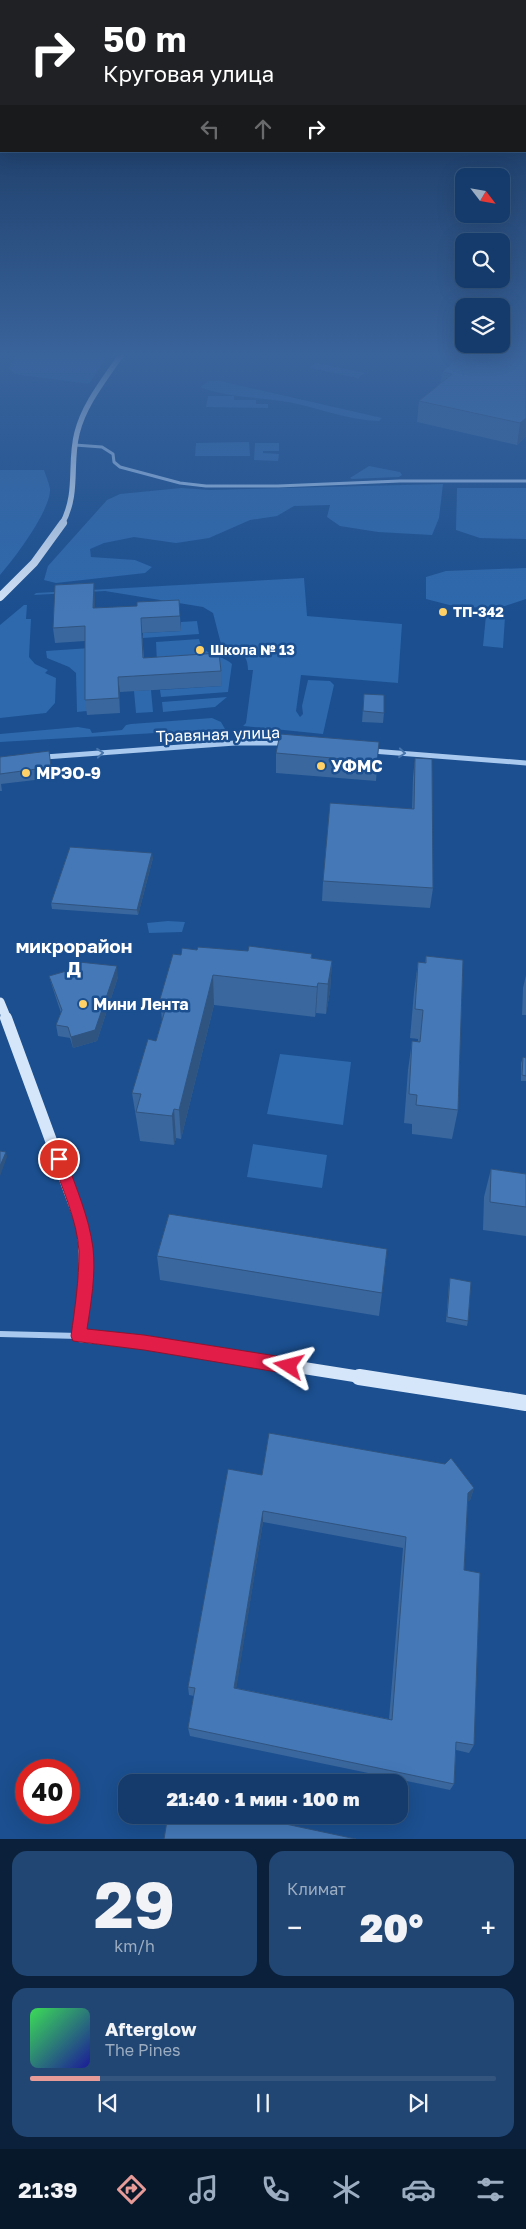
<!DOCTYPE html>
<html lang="ru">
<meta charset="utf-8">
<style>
:root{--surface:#143b6b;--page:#214673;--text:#f1f3f6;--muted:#9dadc1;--line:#33557e;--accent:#e69b98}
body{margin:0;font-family:"Golos Text",sans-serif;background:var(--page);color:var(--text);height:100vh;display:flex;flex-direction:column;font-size:19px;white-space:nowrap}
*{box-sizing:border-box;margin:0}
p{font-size:16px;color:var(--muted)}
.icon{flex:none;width:28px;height:28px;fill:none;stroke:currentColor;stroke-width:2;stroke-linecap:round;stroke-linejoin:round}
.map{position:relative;height:1839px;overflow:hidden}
.details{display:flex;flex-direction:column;gap:12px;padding:12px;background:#0b203b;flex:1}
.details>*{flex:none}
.hud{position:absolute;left:0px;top:0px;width:526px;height:152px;box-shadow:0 5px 20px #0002,0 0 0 1px var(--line);background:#202124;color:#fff;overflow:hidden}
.needle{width:32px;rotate:121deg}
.fabs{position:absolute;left:455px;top:168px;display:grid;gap:10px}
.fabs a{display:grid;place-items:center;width:55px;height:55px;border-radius:10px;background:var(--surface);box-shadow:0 5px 20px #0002,0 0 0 1px var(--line);font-size:25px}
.speed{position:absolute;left:15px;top:1759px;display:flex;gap:10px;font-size:25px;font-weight:700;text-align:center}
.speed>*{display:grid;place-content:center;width:65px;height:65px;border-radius:50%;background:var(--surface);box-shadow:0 5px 20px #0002,0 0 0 1px var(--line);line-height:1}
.speed .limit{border:8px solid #d22;background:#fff;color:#111}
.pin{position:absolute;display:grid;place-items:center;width:42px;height:42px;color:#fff;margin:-21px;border:2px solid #fff;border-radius:50%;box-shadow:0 1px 5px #0007}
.me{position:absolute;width:55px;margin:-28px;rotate:279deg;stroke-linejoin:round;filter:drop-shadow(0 0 4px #0008)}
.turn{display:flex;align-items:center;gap:18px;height:105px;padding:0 20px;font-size:22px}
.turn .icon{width:65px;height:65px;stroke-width:2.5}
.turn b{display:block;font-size:35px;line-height:42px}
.lanes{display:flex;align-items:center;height:48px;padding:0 20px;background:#0003;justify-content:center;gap:25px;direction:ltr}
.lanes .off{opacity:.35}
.big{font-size:38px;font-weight:800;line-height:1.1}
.details .widget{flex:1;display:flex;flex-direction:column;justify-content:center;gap:8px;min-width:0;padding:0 18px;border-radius:15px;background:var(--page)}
.details .dial{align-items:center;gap:0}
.dial b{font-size:65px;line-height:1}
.song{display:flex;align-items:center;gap:15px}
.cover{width:60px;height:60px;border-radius:8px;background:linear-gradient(135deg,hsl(130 70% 55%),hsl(240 70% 35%))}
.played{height:5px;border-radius:2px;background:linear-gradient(90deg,var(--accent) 15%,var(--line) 15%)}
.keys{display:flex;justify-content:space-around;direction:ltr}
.heat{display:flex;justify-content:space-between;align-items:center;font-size:28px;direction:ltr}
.details .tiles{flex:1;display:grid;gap:12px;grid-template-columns:1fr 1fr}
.widget:last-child{grid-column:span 2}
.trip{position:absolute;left:118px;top:1774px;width:290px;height:50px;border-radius:15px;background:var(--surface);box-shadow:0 5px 20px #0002,0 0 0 1px var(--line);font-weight:800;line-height:50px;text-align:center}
.tab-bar{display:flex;height:80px;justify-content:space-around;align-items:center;background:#08182b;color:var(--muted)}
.tab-bar .icon{width:35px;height:35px}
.tab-bar .active{color:var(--accent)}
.tab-bar b{font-size:22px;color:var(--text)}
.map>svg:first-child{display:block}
.green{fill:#2e69ad}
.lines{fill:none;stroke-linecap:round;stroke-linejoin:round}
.street-far2{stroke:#a9c9ee;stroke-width:3}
.street-far1{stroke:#a9c9ee;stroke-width:5}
.street{stroke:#a9c9ee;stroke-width:6}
.secondary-far4{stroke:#d6e6fa;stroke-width:5.5}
.secondary-far3{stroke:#d6e6fa;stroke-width:8}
.secondary-far2{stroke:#d6e6fa;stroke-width:9}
.secondary-far1{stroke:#d6e6fa;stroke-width:12}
.secondary{stroke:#d6e6fa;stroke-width:16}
.wall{fill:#3a679d;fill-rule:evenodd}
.shaded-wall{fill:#305480}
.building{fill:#4478b7;stroke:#305480;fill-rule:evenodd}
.oneway{stroke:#4674ac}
.route{fill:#e11d48;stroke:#92132f}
.poi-dot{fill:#ffd166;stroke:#1b4f8f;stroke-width:2}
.labels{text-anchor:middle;stroke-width:5;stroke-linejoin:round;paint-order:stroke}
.far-poi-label{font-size:14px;font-weight:bold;fill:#fff;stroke:#1b4f8f;text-anchor:start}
.street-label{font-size:16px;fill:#fff;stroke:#1b4f8f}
.poi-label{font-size:16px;font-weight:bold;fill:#fff;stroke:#1b4f8f;text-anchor:start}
.quarter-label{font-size:19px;font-weight:bold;fill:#fff;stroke:#1b4f8f}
</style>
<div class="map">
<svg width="526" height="1839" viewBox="0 0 526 1839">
<rect width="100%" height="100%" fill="#1b4f8f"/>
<path class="green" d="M 17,355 L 108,355 L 89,384 L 15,374 L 9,368 Z
M 316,363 L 365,373 L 358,378 L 309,368 Z
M 209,381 L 220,381 L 382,418 L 379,421 C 348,420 319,408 288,402 C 259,397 228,398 200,387 Z
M 208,396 L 234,396 L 234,400 L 256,400 L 256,404 L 268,404 L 268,408 L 206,407 Z
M 249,442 L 250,456 L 195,456 L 196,443 Z
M 255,443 L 279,443 L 279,451 L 263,451 L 263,453 L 279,454 L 278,461 L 254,460 Z
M 369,466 L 400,472 L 402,475 L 399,477 L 352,479 L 350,478 Z
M 0,470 L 44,470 C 46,476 49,483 50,489 C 51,510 14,559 0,575 Z
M 443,484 L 439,518 L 432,535 L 378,532 L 340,526 L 327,517 L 330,505 L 294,506 L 277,516 L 250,520 L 209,538 L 176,543 L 134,537 L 104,543 L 90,549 L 91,557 L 135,560 L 152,567 L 145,573 L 56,583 L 44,580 L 48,566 L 107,500 L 120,494 L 181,488 L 210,490 Z
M 457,488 L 526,488 L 526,539 L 480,538 L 456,530 Z
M 526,568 L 526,599 L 505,606 L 461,608 L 426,599 L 426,577 L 446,571 Z
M 304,578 L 307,616 L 402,624 L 398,683 L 301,675 L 296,711 L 300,717 L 303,714 L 302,706 L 308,680 L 330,681 L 334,685 L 323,734 L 243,726 L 246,723 L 253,670 L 248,670 C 248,648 233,654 221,644 L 213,613 L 203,607 L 105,591 L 34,595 L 36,593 Z
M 24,605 L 27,605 L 26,619 L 31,619 L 29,657 L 35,664 L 48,670 L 45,673 L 56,678 L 55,703 L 46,713 L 0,718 L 0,625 Z
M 486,615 L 505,617 L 503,648 L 483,646 Z
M 197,621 L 199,634 L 143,638 L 143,633 L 181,631 L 181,622 Z
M 199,639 C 203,657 220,653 232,664 L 228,692 L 161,697 L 160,690 L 222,686 L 219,668 L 157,664 L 156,642 Z
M 105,647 L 87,711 L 77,712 L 76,673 L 69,667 L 47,658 L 46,651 Z
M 151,690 L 153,712 L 136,713 L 134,691 Z
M 227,697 L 215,707 L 163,712 L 162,702 Z
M 212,718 L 221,722 L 225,729 L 0,742 L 0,734 L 78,727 L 90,729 L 92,733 L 122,730 L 126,725 L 131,724 Z
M 168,921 L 185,922 L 182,932 L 149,933 L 147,923 Z
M 280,1054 L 351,1062 L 343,1125 L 267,1114 Z
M 253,1144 L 327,1155 L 322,1188 L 247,1177 Z"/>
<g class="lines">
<path class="street-far2" d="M 75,445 L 102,447 L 113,454 L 114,462 L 120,467 L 180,483 L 206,486 L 278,486 L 400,481 L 526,481"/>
<path class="street-far1" d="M 372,751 L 526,763
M 45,757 L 235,743 L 284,743"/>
<path class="street" d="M 0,1334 L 79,1336"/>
<path class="secondary-far4" d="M 62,524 C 79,493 69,464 77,433 C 84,404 105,379 121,355"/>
<path class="secondary-far3" d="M 0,597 L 34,563 L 63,523"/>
<path class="secondary-far2" d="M 0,1002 L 7,1019"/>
<path class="secondary-far1" d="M 6,1018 L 82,1225 C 88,1263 83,1298 79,1336 L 145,1343 L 367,1378"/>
<path class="secondary" d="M 359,1377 L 526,1403"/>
</g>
<path class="wall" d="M 501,355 L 526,436 L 517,445 L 417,422 L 419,401 L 441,383 L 442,372 Z
M 95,598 L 95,608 L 180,616 L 181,631 L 142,633 L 144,658 L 221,671 L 222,686 L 120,692 L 120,713 L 87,715 L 85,700 L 85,641 L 55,643 L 53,628 Z
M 364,694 L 384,713 L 383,723 L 362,722 Z
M 379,742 L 376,781 L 276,773 L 276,753 Z
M 0,757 L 51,762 L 52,778 L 1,784 L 2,791 L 0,791 Z
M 415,758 L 433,888 L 430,908 L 322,901 L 323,881 L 412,809 L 413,777 Z
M 153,858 L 138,915 L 52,909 L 51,903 Z
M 197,950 L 312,954 L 312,959 L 332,961 L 330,991 L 326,1014 L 316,1013 L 315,1017 L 214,1005 L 181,1139 L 176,1138 L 174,1145 L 140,1141 L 132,1093 L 156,1041 L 162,1021 L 160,999 L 181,955 Z
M 426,956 L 458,1110 L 452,1139 L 412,1134 L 412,1124 L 404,1123 L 408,1070 L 412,1041 L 418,1041 L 418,1039 L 410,1038 L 414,992 L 418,962 L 425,963 Z
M 526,975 L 526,1015 L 522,1015 L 523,988 Z
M 49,976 L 118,977 L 97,1041 L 73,1048 L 70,1038 L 58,1036 L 56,1025 L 61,1013 L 52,986 Z
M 523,1057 L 526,1058 L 526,1081 L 521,1081 L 521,1063 Z
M 491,1169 L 526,1174 L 526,1236 L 483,1230 L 484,1197 Z
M 157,1256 L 382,1293 L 379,1316 L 160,1280 Z
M 450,1278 L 468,1321 L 467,1326 L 446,1322 L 449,1283 Z
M 262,1475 L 474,1488 L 470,1500 L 467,1502 L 464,1570 L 474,1745 L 469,1753 L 456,1750 L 454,1784 L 450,1790 L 190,1736 L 188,1728 L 194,1696 L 189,1695 L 188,1687 ZM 263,1522 L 403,1548 L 389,1719 L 236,1688 Z"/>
<path class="shaded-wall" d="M 263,355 L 269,355 L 263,358 Z
M 526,418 L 526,436 L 517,445 L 520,423 Z
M 94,583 L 95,598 L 95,623 L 93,608 Z
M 118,677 L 120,692 L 120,713 L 119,698 Z
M 152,853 L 153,858 L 138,915 L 137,910 Z
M 332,961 L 330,991 L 326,1014 L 328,984 Z
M 117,966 L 118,977 L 97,1041 L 73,1048 L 71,1037 Z
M 213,975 L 214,1005 L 181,1139 L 179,1110 Z
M 318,983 L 316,1013 L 315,1017 L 317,987 Z
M 174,1109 L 176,1138 L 174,1145 L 172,1116 Z
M 6,1152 L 7,1157 L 0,1176 L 0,1166 Z
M 474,1488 L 470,1500 L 464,1505 L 468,1493 Z
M 263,1511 L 263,1522 L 235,1697 L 234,1688 Z"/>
<path class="building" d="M 461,355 L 501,355 L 526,359 L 526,418 L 520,423 L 419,401 L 452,374 L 442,372 Z
M 94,583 L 93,608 L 137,606 L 137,602 L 179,600 L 180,616 L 141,618 L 143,658 L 219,653 L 221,671 L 118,677 L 119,698 L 85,700 L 85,626 L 53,628 L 55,585 Z
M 364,694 L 384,695 L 384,713 L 363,711 Z
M 280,734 L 379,742 L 377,762 L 276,753 Z
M 49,751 L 51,767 L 0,774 L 0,757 Z
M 415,758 L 432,759 L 433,888 L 323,881 L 330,803 L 414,809 Z
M 70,847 L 152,853 L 137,910 L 51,903 Z
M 249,946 L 312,954 L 311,958 L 332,961 L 328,984 L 318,983 L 317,987 L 213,975 L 179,1110 L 174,1109 L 172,1116 L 136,1112 L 141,1094 L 132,1093 L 148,1039 L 156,1041 L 168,1000 L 160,999 L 173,954 L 181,955 L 182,948 L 197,950 L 198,947 L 248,951 Z
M 426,956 L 463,960 L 458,1110 L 416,1105 L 417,1095 L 409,1094 L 412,1041 L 420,1042 L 423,1010 L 415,1009 L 418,962 L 426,963 Z
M 79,962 L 117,966 L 95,1030 L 71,1037 L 68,1027 L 56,1025 L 62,1010 L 49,976 L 77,968 Z
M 523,1057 L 526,1058 L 526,1076 L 522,1075 Z
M 0,1151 L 6,1152 L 0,1166 Z
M 491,1169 L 526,1174 L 526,1207 L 490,1202 Z
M 169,1214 L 387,1249 L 382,1293 L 157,1256 Z
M 450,1278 L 471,1282 L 468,1321 L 447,1317 Z
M 269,1433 L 445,1464 L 451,1458 L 474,1488 L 468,1493 L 464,1570 L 480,1573 L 474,1745 L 456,1742 L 454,1784 L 188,1728 L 195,1688 L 188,1687 L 228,1469 L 262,1475 ZM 263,1511 L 406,1537 L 392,1720 L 234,1688 Z
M 168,1815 L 243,1815 L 356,1839 L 164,1839 Z"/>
<defs><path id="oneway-chevron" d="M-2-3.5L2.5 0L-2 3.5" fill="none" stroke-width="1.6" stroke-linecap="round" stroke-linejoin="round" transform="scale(1.25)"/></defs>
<g class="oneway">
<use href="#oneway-chevron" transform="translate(100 753) rotate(-5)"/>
<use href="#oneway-chevron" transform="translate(402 753) rotate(5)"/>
</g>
<linearGradient id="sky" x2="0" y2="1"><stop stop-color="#0f2b4f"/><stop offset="0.58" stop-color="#39639b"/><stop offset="1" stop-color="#39639b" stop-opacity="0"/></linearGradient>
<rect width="526" height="612" fill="url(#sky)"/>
<path class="route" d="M 59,1153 L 64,1155 L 66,1159 C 76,1188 89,1217 93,1248 C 96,1274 91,1303 87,1329 L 144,1335 L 289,1358 L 295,1361 L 297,1366 L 295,1371 L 289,1374 L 144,1350 L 73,1341 L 71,1336 C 75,1308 79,1280 79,1251 C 77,1220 62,1188 52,1159 L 54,1155 Z"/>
<g class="poi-dot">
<circle cx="443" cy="612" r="5"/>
<circle cx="200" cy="650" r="5"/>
<circle cx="321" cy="766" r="5"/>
<circle cx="26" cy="773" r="5"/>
<circle cx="83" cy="1004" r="5"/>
</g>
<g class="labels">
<g class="far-poi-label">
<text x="453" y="617">ТП-342</text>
<text x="210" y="655">Школа № 13</text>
</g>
<g class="street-label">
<text transform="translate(218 734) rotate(-2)" y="6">Травяная улица</text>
</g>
<g class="poi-label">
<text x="331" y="772">УФМС</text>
<text x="36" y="779">МРЭО-9</text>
<text x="93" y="1010">Мини Лента</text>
</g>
<g class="quarter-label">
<text x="74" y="953">микрорайон<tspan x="74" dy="22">Д</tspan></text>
</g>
</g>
</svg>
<div class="fabs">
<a><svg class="needle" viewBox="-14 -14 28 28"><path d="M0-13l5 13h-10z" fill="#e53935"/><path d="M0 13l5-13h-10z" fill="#9dadc1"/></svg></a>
<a><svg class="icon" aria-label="search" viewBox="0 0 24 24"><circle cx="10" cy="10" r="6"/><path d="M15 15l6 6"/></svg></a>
<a><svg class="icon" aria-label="layers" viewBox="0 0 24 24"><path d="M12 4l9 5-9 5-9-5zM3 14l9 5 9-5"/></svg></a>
</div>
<div class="speed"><div class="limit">40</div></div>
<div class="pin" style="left:59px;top:1159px;background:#d93025"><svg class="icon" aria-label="arrive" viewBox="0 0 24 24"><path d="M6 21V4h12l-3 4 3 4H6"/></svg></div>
<svg class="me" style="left:289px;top:1366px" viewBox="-20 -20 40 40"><path d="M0-17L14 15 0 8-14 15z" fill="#e11d48" stroke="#fff" stroke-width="4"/></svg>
<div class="trip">21:40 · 1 мин · 100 m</div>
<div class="hud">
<div class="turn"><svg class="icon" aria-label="right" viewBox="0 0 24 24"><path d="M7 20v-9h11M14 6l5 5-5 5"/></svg><div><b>50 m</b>Круговая улица</div></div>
<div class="lanes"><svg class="icon off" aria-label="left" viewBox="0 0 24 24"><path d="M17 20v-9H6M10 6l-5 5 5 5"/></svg><svg class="icon off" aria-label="ahead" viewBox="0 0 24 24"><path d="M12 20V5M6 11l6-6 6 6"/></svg><svg class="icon" aria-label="right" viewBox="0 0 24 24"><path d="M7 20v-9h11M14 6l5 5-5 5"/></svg></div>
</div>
</div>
<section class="details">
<div class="tiles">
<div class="widget dial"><b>29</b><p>km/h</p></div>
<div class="widget"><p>Климат</p>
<div class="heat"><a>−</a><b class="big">20°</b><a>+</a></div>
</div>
<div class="widget">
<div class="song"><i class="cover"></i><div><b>Afterglow</b><p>The Pines</p></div></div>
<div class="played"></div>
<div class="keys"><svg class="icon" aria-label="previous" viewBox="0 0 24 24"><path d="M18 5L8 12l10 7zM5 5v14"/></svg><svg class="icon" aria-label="pause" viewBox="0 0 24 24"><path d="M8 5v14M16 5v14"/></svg><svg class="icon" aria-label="next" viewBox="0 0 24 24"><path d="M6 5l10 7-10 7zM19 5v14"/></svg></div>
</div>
</div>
</section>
<nav class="tab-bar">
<b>21:39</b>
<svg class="icon active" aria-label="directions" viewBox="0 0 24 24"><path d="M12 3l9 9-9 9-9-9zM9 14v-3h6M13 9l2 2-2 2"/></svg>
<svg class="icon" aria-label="music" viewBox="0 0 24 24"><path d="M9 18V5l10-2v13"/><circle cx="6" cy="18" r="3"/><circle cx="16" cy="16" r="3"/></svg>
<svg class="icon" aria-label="phone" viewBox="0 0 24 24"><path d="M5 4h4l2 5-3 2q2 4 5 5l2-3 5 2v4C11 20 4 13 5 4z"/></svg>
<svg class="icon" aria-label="climate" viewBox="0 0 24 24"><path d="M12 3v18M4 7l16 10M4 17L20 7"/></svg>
<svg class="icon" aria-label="car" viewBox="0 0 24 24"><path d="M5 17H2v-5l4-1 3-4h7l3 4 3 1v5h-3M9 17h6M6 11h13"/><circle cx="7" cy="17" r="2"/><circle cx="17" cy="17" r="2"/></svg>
<svg class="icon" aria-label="filters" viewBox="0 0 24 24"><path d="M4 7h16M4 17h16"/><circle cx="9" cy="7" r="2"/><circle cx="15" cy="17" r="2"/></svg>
</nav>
